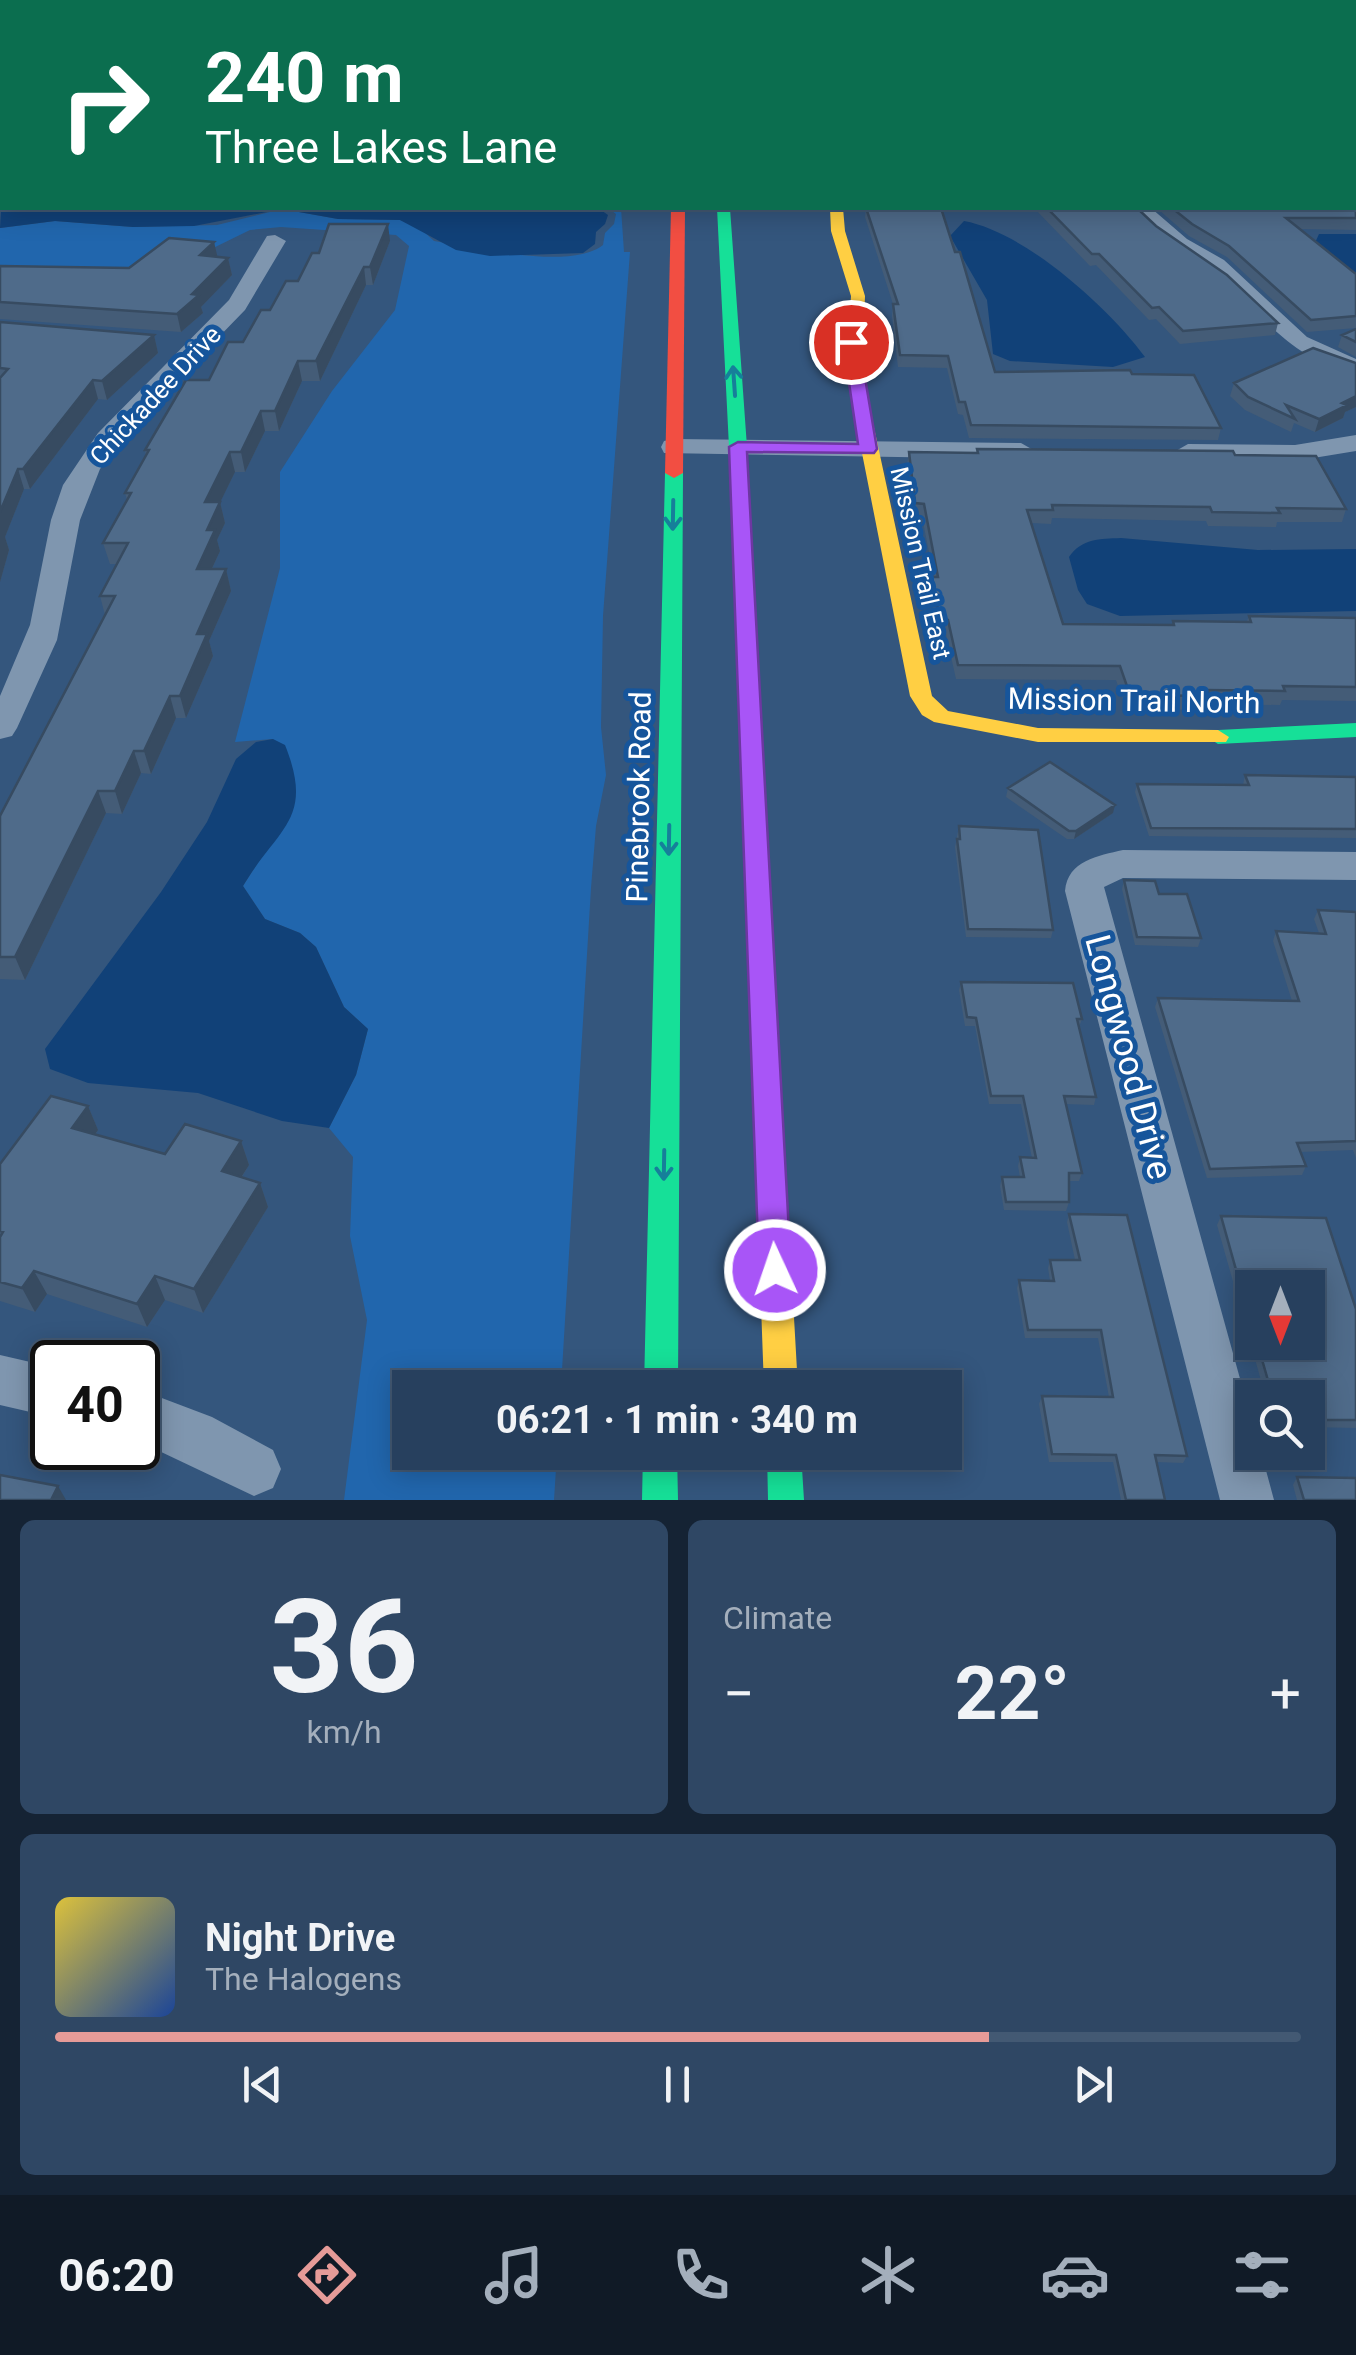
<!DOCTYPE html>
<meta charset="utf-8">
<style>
:root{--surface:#27405e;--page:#2f4764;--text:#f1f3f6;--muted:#a4afbc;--line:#435973;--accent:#e69b98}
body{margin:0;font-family:Roboto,sans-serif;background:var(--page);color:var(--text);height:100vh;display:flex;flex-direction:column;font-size:38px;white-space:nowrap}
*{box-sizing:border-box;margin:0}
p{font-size:32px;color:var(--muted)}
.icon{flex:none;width:55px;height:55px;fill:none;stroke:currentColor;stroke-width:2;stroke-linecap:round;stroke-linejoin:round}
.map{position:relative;height:1500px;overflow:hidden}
.drawer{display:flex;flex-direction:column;gap:20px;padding:20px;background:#152334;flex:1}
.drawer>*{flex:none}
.guide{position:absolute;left:0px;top:0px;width:1358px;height:210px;box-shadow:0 5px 25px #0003,0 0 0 2px var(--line);background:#0b6e4f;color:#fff;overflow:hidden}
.needle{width:65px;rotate:180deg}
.controls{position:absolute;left:1235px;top:1270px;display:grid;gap:20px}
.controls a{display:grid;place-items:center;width:90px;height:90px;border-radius:0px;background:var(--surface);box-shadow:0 5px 25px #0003,0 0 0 2px var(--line);font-size:50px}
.speed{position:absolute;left:30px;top:1340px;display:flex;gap:20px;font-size:50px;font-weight:700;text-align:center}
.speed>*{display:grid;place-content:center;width:130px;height:130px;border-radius:50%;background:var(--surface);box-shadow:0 5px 25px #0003,0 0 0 2px var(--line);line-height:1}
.speed .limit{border:5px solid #111;border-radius:15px;background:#fff;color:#111}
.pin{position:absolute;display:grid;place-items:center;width:85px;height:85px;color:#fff;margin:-42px;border:5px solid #fff;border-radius:50%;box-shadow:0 2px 10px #0007}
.me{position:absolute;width:110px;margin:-55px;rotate:357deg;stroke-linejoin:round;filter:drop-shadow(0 0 8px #0008)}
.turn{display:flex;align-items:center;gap:35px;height:210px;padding:0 40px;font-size:45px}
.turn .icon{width:130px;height:130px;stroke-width:2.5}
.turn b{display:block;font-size:70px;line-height:85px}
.big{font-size:75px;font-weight:700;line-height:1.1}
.drawer .card{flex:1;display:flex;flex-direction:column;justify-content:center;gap:15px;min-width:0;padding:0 35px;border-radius:15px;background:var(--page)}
.drawer .dial{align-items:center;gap:0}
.dial b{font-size:130px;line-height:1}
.song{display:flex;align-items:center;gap:30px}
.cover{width:120px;height:120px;border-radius:15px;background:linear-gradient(135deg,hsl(50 70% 55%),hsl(220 70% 35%))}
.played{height:10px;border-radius:5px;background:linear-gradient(90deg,var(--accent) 75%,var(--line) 75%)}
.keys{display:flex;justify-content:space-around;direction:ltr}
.heat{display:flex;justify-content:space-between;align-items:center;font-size:55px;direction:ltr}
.drawer .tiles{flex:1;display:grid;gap:20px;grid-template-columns:1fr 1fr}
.card:last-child{grid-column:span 2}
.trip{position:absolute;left:392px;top:1370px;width:570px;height:100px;border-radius:0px;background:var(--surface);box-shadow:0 5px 25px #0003,0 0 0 2px var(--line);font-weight:700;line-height:100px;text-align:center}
.dock{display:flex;height:160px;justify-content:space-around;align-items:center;background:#101a26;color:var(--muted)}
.dock .icon{width:70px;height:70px}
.dock .active{color:var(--accent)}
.dock b{font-size:45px;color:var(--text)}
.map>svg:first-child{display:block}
.green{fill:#2166ad}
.water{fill:#114178}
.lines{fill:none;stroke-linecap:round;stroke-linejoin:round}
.street{fill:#7f96af;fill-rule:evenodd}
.fast{fill:#16e098;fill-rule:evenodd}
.slow{fill:#ffcf43;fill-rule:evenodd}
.jam{fill:#f24e42;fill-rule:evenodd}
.wall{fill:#445c77;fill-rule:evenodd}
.shaded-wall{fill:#374b61}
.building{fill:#4f6b8a;stroke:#374b61;stroke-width:2.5}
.oneway{stroke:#167f9a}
.route{fill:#a855f7;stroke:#6d37a1;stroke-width:2.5}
.labels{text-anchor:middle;stroke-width:10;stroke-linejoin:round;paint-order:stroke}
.far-street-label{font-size:25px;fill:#fff;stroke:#16559b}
.street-label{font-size:30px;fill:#fff;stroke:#16559b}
.near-street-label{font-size:35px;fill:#fff;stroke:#16559b}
</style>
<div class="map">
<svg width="1356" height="1500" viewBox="0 0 1356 1500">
<rect width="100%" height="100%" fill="#34567d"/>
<path class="green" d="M 608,208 L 621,208 L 624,252 L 630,252 L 603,616 L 601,727 L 606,775 L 596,826 L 591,888 L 561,1387 L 410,1388 L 410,1452 L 557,1453 L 554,1500 L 344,1500 L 367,1320 L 350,1236 L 353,1157 L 329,1128 L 356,1075 L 368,1029 L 344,1007 L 316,947 L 300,933 L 265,919 L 243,886 L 262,856 L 273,739 L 235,742 L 280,568 L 280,472 L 332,391 L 395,310 L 409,246 L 396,235 L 281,227 L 250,230 L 207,251 L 123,272 L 0,273 L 0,228 L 55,221 L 133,227 L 217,225 L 282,209 L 338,219 L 400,220 L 421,229 L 434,241 C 475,247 570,271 603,245 L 605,233 L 614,224 L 616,214 Z"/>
<path class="water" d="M 2,195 L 2,208 L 598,208 L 608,215 L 605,224 L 596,232 L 595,244 L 583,253 L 490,256 L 456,250 L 400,220 L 338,219 L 282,209 L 194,226 L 133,227 L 55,221 L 0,228 Z
M 964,221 C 1025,232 1108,307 1145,357 L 1113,367 L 1010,361 L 993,354 L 987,300 L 950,236 Z
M 1319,234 L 1356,234 L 1356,278 L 1314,245 Z
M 1121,538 L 1258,550 L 1356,549 L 1356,611 L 1120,616 L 1087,604 L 1078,590 L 1069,557 C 1082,538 1100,539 1121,538 Z
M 273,739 L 285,745 C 315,820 278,827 243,886 L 265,919 L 300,933 L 316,947 L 344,1007 L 368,1029 L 356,1075 L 329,1128 L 282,1121 L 198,1093 L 88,1083 L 50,1069 L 45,1049 L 161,892 L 207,822 L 236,759 L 256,742 Z"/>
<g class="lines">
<path class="street" d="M 548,0 L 565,0 L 567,2 L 550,2 Z
M 1160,0 L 1176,0 L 1178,2 L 1162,2 Z
M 1355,182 L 1356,182 L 1356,194 L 1355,194 Z
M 1129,208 L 1151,208 L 1187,239 L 1224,260 L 1307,337 L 1356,359 L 1356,375 C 1283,357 1262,309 1207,269 C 1180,249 1151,236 1129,208 Z
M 275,235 L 286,241 L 245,310 L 142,416 L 100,469 L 80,520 L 57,640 L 17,728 L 12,736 L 0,739 L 0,696 L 30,625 L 51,520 L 63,485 L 98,433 L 229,300 L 267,236 Z
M 1356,435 L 1356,451 L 1295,461 L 1188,460 L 1174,452 L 1188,444 L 1295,445 Z
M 674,439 L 1021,443 L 1035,451 L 1021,459 L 664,453 L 661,447 L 664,441 Z
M 1123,850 L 1356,852 L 1356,880 L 1123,878 L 1104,887 L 1252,1422 L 1252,1452 L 1261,1452 L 1274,1500 L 1220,1500 L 1065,891 C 1068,860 1098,856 1123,850 Z
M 0,1355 L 52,1367 L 52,1417 L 0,1405 Z
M 138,1389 L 212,1417 L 273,1450 L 281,1469 L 273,1488 L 254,1496 L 138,1441 Z"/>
<path class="fast" d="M 1355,166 L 1356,166 L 1356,174 L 1355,174 Z
M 0,168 L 2,168 L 2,176 L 0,176 Z
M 717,208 L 730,208 L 747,447 L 787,1194 L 783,1203 L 772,1207 L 761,1203 L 757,1194 L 729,447 Z
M 674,468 L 683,473 L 678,1388 L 644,1388 L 665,473 Z
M 1356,723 L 1356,737 L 1218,744 L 1207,737 L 1218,730 Z
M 643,1452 L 677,1452 L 678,1500 L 642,1500 Z
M 767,1452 L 801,1452 L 804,1500 L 768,1500 Z"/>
<path class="slow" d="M 830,208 L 843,208 L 845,231 L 865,296 L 862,372 L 932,696 L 948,711 L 1038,728 L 1218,730 L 1229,737 L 1226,742 L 1038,742 L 934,722 L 922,715 L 910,696 L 846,372 L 851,296 L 831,231 Z
M 772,1181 L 783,1185 L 787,1194 L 798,1388 L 764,1388 L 757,1194 L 761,1185 Z"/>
<path class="jam" d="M 671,208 L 685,208 L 683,473 L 674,478 L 665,473 Z"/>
</g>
<path class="wall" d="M 1204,0 L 1356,0 L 1356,20 L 1355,2 L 1206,2 Z
M 1356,189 L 1356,230 L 1300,229 L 1356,274 L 1356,328 L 1307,332 L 1227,257 L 1189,236 L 1159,210 L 1159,208 L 1355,208 Z
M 866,208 L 995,372 L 1132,374 L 1221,428 L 1218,440 L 969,438 L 963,415 L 958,414 L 947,368 L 898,367 L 892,316 L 893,304 L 865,217 Z
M 1034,208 L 1137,208 L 1156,226 L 1278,323 L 1275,335 L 1180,344 L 1156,319 L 1149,320 L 1096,265 L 1090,266 Z
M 390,241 L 373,285 L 366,285 L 320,381 L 302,381 L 279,431 L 265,431 L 245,472 L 235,472 L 220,502 L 225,523 L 217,540 L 220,551 L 212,569 L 226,569 L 231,591 L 209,641 L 213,656 L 186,718 L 176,718 L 151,774 L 141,773 L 122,814 L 106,813 L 25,980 L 0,979 L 0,816 L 105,615 L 100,596 L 117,564 L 110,564 L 103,543 L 127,500 L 125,493 L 146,456 L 145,450 L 243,342 L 270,310 L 298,281 L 319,253 Z
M 214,242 L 217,257 L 228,258 L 232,275 L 201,307 L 203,313 L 181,332 L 0,319 L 0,266 L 129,268 Z
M 0,322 L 154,335 L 158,353 L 107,400 L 98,399 L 30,489 L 24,489 L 5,537 L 9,550 L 0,582 Z
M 1356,329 L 1356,357 L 1338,347 L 1342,335 Z
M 1356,363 L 1356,407 L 1345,412 L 1343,418 L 1315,432 L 1294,423 L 1291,432 L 1245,410 L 1230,396 L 1234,383 Z
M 977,449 L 1235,455 L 1346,509 L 1342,522 L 1277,522 L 1276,527 L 1208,526 L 1206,521 L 1052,518 L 1051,524 L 1032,523 L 1063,624 L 1172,625 L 1173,621 L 1247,621 L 1249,616 L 1356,618 L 1356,701 L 1282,700 L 1280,705 L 1207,704 L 1205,710 L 1126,709 L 1116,680 L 956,679 L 946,634 L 938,634 L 930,590 L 932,577 L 934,577 L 922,517 L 913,517 L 907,465 L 909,452 L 977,453 Z
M 1245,775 L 1356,777 L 1356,838 L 1149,836 L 1135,792 L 1137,784 L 1243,785 Z
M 1008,788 L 1113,813 L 1074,839 L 1067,839 L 1006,797 Z
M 959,826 L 1053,930 L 1051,938 L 966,937 L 955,847 Z
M 1124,880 L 1159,894 L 1201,938 L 1198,947 L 1135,945 L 1122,889 Z
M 1318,910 L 1356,912 L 1356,1158 L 1353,1150 L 1300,1152 L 1306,1166 L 1302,1175 L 1207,1178 L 1155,1007 L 1158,998 L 1292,1001 L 1273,941 L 1276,931 L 1319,933 L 1314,919 Z
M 961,982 L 1082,1019 L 1079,1027 L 1096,1097 L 1094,1105 L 1066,1104 L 1082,1173 L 1079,1181 L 1069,1181 L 1069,1202 L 1066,1211 L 1004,1210 L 1000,1186 L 1002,1177 L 1020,1177 L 1018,1166 L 1020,1157 L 1032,1158 L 1021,1104 L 989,1104 L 975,1026 L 965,1026 L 959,990 Z
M 88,1106 L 98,1130 L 95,1135 L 165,1154 L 241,1141 L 249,1165 L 242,1177 L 260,1183 L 268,1207 L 203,1313 L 165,1300 L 147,1327 L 47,1294 L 35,1312 L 0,1301 L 0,1164 Z
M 1069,1214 L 1187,1456 L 1183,1463 L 1156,1462 L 1165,1500 L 1121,1500 L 1113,1462 L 1049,1462 L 1039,1404 L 1042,1396 L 1109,1397 L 1098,1338 L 1025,1338 L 1017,1288 L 1019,1280 L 1050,1281 L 1048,1268 L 1050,1260 L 1075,1260 L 1067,1222 Z
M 1221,1216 L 1356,1309 L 1356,1428 L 1308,1427 L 1308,1398 L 1266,1398 L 1217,1225 ZM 1252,1288 L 1308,1342 L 1252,1342 Z
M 1297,1477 L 1356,1500 L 1297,1500 L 1293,1485 Z"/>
<path class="shaded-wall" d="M 388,224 L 390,241 L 373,285 L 370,267 Z
M 214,242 L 218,259 L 200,255 Z
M 228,258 L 232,275 L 201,307 L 203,313 L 181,332 L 177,314 L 192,294 Z
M 364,267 L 366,285 L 320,381 L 316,361 Z
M 154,335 L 158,353 L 107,400 L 102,381 Z
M 298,361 L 302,381 L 279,431 L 275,411 Z
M 93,380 L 98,399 L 30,489 L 23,469 Z
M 1356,396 L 1356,407 L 1345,412 L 1343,418 L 1315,432 L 1319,419 L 1342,403 Z
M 261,411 L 265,431 L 245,472 L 241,452 Z
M 230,452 L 235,472 L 210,523 L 205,502 Z
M 18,469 L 24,489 L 5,537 L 9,550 L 0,582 L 0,512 Z
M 220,502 L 225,523 L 217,540 L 220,551 L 202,590 L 197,569 L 207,530 Z
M 226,569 L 231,591 L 209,641 L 213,656 L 186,718 L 180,696 L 197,634 Z
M 170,696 L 176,718 L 151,774 L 144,751 Z
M 134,751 L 141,773 L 122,814 L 115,791 Z
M 98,791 L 106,813 L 25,980 L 15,957 Z
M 1115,805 L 1113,813 L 1074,839 L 1076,831 Z
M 88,1106 L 98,1130 L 82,1153 L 72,1128 Z
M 241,1141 L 249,1165 L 230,1195 L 222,1171 Z
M 260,1183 L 268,1207 L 203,1313 L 194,1289 Z
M 34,1271 L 47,1294 L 35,1312 L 22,1288 Z
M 155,1276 L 165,1300 L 147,1327 L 137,1304 Z
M 58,1486 L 66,1500 L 51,1500 Z"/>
<path class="building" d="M 0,0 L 532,0 L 532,2 L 2,2 L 2,18 L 2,10 L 0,11 Z
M 594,0 L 1011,0 L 1010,2 L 594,2 Z
M 1216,0 L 1356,0 L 1356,8 L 1355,10 L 1355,2 L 1218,2 Z
M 1355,21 L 1356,22 L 1355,70 Z
M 2,23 L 2,78 L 2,67 L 0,68 L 0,24 Z
M 1355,78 L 1356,79 L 1356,131 L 1355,131 Z
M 2,80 L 2,131 L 0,131 L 0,82 Z
M 1355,189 L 1356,218 L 1286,218 L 1356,274 L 1356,316 L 1311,320 L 1229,246 L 1192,224 L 1172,208 L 1355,208 Z
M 866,208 L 941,208 L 955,252 L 960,252 L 995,372 L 1130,370 L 1132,374 L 1194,375 L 1221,428 L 971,425 L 965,402 L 959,402 L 948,356 L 900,355 L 893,304 L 898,304 Z
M 1047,208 L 1137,208 L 1156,226 L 1227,275 L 1278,323 L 1183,331 L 1159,307 L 1152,308 L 1099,254 L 1092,254 Z
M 329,224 L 388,224 L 370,267 L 364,267 L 316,361 L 298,361 L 275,411 L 261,411 L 241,452 L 230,452 L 205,502 L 220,502 L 207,530 L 215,530 L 197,569 L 226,569 L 197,634 L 207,634 L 180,696 L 170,696 L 144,751 L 134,751 L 115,791 L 98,791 L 15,957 L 0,957 L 0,816 L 115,596 L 100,596 L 128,543 L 103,543 L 131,493 L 125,493 L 149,450 L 145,450 L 186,380 L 209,380 L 228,342 L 243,342 L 261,310 L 270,310 L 286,281 L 298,281 L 312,253 L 319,253 Z
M 169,238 L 214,242 L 200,255 L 228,258 L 192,294 L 199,295 L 177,314 L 0,302 L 0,266 L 129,268 Z
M 0,322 L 154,335 L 102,381 L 93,380 L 23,469 L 18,469 L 0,512 L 0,378 L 8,369 L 0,368 Z
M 1356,329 L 1356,342 L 1342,335 Z
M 1313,348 L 1356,363 L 1356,396 L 1342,403 L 1347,405 L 1319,419 L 1286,405 L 1295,419 L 1248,397 L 1234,383 Z
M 977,449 L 1233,451 L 1235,455 L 1316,456 L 1346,509 L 1277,508 L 1280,513 L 1212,512 L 1210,507 L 1052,505 L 1053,510 L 1027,510 L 1063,624 L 1174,625 L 1173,621 L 1251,622 L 1249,616 L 1356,618 L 1356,687 L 1283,686 L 1285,691 L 1207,690 L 1210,696 L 1130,695 L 1120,666 L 958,665 L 948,620 L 940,620 L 932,577 L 938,577 L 924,504 L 915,503 L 909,452 L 978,453 Z
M 1050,762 L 1115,805 L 1076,831 L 1069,831 L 1008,788 Z
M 1245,775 L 1356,777 L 1356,829 L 1151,828 L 1137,784 L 1249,785 Z
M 959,826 L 1038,830 L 1053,930 L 968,929 L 957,839 L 960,839 Z
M 1124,880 L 1155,881 L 1159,894 L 1187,894 L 1201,938 L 1137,937 Z
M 1318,910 L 1356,912 L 1356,1141 L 1297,1143 L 1306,1166 L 1210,1169 L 1158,998 L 1299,1001 L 1276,931 L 1326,934 Z
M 961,982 L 1073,983 L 1082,1019 L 1077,1019 L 1096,1097 L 1064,1096 L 1082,1173 L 1069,1173 L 1069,1202 L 1006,1202 L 1002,1177 L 1024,1177 L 1020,1157 L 1036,1158 L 1023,1096 L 991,1096 L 976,1018 L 967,1017 Z
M 51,1096 L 88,1106 L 72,1128 L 165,1154 L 185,1124 L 241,1141 L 222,1171 L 260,1183 L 194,1289 L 155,1276 L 137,1304 L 34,1271 L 22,1288 L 0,1282 L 0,1237 L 3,1232 L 0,1231 L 0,1164 Z
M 1069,1214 L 1127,1215 L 1187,1456 L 1155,1455 L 1165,1500 L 1126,1500 L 1116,1455 L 1052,1454 L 1042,1396 L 1113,1397 L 1101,1330 L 1028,1330 L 1019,1280 L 1054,1281 L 1050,1260 L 1080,1260 Z
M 1221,1216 L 1326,1218 L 1356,1309 L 1356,1420 L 1308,1420 L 1308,1398 L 1273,1398 L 1257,1342 L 1308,1342 L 1308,1288 L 1252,1288 L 1252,1327 Z
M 0,1475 L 58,1486 L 51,1500 L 0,1500 Z
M 1297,1477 L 1356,1478 L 1356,1500 L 1304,1500 Z"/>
<defs><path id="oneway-shaft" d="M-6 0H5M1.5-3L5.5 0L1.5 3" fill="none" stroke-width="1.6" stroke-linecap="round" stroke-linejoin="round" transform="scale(2.5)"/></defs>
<g class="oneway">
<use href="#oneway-shaft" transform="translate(734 381) rotate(-94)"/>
<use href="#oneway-shaft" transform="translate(673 515) rotate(91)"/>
<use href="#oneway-shaft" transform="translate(669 840) rotate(91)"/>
<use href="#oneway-shaft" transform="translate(664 1165) rotate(91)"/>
</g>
<path class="route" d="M 851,337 L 859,342 L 877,449 L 874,453 L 747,452 L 791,1270 L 786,1280 L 775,1284 L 764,1280 L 759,1270 L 729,447 L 738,442 L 858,444 L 843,342 Z"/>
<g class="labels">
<g class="far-street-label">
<text transform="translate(155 395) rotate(-47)" y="9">Chickadee Drive</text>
<text transform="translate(921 563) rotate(77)" y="9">Mission Trail East</text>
</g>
<g class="street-label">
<text transform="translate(1134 701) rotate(1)" y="10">Mission Trail North</text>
<text transform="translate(639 797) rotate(-89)" y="10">Pinebrook Road</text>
</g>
<g class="near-street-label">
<text transform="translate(1129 1057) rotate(75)" y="12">Longwood Drive</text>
</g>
</g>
</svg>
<div class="controls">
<a><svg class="needle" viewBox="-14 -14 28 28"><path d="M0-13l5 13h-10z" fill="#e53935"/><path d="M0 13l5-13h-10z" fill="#a4afbc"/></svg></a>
<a><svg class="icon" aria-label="search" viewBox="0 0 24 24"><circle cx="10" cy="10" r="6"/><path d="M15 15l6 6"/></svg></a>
</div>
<div class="speed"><div class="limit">40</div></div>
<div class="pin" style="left:851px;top:342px;background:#d93025"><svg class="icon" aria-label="arrive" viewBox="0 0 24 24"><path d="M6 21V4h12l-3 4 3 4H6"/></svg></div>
<svg class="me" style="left:775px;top:1270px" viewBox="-20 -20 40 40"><circle r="17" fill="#a855f7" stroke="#fff" stroke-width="3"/><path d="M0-11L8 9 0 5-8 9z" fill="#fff"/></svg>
<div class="trip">06:21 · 1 min · 340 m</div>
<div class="guide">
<div class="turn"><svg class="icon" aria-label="right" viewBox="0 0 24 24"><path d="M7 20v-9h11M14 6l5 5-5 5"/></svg><div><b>240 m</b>Three Lakes Lane</div></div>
</div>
</div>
<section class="drawer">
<div class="tiles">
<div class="card dial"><b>36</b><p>km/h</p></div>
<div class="card"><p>Climate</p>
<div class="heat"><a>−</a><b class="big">22°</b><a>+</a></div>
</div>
<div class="card">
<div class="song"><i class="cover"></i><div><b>Night Drive</b><p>The Halogens</p></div></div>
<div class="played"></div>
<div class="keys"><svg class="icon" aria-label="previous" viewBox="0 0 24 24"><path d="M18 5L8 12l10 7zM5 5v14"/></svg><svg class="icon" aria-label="pause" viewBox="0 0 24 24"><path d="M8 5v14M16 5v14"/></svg><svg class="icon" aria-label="next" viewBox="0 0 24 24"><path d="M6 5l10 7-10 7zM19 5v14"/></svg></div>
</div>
</div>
</section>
<nav class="dock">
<b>06:20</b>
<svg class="icon active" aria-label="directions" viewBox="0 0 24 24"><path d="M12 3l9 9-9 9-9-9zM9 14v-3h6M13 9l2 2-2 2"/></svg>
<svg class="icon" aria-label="music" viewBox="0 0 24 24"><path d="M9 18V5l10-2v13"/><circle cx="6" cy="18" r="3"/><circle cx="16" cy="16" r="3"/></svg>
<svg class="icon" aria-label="phone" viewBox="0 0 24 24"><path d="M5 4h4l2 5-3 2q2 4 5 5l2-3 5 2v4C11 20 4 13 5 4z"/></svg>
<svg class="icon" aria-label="climate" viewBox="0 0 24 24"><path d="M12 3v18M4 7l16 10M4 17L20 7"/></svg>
<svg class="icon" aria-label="car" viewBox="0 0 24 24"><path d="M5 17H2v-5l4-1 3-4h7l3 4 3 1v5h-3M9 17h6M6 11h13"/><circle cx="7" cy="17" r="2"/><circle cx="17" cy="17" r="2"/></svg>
<svg class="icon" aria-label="filters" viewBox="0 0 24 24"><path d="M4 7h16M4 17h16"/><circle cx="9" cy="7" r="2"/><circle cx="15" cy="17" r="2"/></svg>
</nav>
